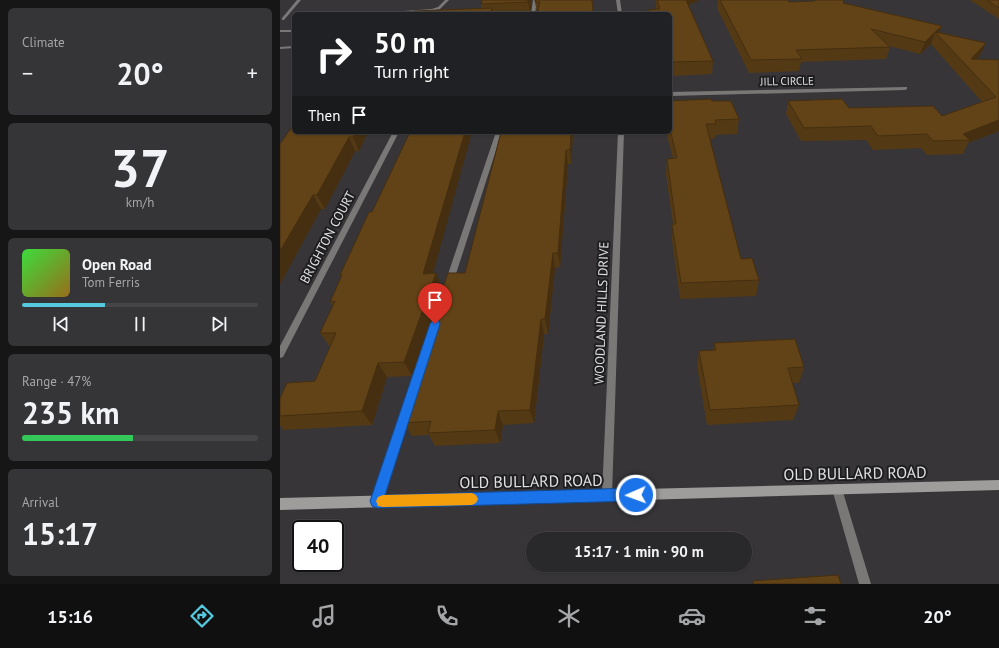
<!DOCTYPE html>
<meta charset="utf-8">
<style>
:root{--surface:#29282a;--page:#353436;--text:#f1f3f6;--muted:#a5a6a8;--line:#454447;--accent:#55cadf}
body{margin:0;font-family:"PT Sans",sans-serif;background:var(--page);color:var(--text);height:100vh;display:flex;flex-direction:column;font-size:15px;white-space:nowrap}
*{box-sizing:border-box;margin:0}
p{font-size:13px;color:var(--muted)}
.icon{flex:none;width:22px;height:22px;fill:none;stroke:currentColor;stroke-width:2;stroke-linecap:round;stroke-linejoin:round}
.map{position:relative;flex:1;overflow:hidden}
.sheet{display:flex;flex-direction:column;gap:8px;padding:8px;background:#171617;width:280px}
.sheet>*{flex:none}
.hud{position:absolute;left:12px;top:12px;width:380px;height:122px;border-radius:6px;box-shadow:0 1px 3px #0004,0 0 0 1px var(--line);background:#202124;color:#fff;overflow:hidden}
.speed{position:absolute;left:12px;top:520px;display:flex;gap:8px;font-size:20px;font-weight:700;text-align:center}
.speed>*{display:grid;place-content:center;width:52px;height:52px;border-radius:50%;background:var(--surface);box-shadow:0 1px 3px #0004,0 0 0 1px var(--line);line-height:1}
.speed .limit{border:2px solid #111;border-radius:6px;background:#fff;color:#111}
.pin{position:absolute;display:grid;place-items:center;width:34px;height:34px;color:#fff;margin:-41px -17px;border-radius:50% 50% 50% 0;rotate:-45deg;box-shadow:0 0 4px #0007}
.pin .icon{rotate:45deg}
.me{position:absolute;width:44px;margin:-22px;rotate:268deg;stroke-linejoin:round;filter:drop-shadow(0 0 3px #0008)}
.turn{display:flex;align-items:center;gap:14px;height:84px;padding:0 16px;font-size:18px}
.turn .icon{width:52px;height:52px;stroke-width:2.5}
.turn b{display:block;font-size:28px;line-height:34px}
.then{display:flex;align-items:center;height:38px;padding:0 16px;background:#0003;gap:8px;font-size:15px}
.big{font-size:30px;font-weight:600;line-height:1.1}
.sheet .tile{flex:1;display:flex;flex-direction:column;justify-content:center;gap:6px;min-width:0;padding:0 14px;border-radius:6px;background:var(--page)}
.sheet .dial{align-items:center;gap:0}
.dial b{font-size:52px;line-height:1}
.song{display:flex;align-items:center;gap:12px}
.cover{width:48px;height:48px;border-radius:6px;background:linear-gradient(135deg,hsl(120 70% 55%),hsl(40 70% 35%))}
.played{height:4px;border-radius:2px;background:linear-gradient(90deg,var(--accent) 35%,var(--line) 35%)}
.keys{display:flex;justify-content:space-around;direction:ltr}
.heat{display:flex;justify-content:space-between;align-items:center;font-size:22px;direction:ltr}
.charge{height:6px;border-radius:3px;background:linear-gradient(90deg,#34c759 47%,var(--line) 0)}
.trip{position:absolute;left:246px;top:532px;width:226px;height:40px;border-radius:20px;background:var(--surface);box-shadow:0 1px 3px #0004,0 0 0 1px var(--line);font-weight:600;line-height:40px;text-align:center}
.dock{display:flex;height:64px;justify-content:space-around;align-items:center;background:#101011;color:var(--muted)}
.dock .icon{width:28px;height:28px}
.dock .selected{color:var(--accent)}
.dock b{font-size:18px;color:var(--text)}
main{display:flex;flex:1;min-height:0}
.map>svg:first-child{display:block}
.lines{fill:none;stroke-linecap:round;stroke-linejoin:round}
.lane{fill:#797877;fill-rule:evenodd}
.street{fill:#797877;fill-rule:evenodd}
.secondary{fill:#9e9d9b;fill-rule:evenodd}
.wall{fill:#543a14}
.shaded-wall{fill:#452f10}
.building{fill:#624317;stroke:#452f10}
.route{fill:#1a73e8;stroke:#114b97}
.slow{fill:#f59e0b}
.labels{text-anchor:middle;stroke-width:4;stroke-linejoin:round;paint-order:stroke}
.far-street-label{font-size:11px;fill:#e0e0e2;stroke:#1e1d1f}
.street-label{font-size:13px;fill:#e0e0e2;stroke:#1e1d1f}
.near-street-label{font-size:16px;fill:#e0e0e2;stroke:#1e1d1f}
</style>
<main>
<section class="sheet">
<div class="tile"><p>Climate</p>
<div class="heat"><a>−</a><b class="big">20°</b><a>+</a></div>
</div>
<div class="tile dial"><b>37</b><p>km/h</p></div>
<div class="tile">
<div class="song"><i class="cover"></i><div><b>Open Road</b><p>Tom Ferris</p></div></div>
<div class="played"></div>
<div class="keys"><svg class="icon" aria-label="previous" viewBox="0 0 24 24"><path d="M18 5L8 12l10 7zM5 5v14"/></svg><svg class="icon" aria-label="pause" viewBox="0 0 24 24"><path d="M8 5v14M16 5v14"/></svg><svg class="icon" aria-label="next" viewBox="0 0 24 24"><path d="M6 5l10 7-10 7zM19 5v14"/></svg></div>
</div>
<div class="tile"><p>Range · 47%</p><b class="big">235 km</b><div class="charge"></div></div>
<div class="tile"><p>Arrival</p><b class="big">15:17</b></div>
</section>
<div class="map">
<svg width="719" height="584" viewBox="0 0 719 584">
<rect width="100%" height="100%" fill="#373538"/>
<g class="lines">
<path class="lane" d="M 253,0 L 257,0 L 255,14 L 251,14 Z
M 0,30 L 14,30 L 14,32 L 0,32 Z
M 14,46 L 14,48 L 0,49 L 0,47 Z
M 216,132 L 222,132 L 173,283 L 169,286 L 166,285 L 165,283 Z
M 138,374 L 141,375 L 143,378 L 103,501 L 101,505 L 97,506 L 93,505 L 91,501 L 133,378 L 135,375 Z
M 557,484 L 561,485 L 562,489 L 591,584 L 579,584 L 552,489 L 553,485 Z"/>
<path class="street" d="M 17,0 L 21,0 L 4,20 L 2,20 L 2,18 Z
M 165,0 L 169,0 L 160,9 L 152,11 L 94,14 L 96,13 L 152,9 L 158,7 Z
M 336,0 L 340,0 L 342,14 L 338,14 Z
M 627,87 L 627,89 L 625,90 L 390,96 L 390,92 Z
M 113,132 L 119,132 L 3,357 L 0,358 L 0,346 Z
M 338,132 L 344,132 L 332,495 L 331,499 L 327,500 L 323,499 L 322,495 Z"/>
<path class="secondary" d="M 719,480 L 719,490 L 0,510 L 0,498 Z"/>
</g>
<path class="wall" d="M 202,0 L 252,0 L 250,13 L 233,14 L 133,14 L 201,9 L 201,4 Z
M 312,0 L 313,14 L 257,14 L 257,13 L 255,2 Z
M 375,0 L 420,0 L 408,5 L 433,61 L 432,74 L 390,76 L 390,14 L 368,14 L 368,10 L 376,9 L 376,4 Z
M 438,0 L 508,0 L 509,2 L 563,3 L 662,26 L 659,32 L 706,43 L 700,55 L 696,59 L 719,60 L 719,131 L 688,143 L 683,154 L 647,155 L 641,148 L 593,150 L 586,140 L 521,141 L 506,114 L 508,101 L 569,108 L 662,116 L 702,102 L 651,44 L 640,54 L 609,46 L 610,47 L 606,59 L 521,62 L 519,71 L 469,73 L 437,8 Z
M 690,0 L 719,0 L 719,19 Z
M 390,101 L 432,101 L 459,119 L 457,134 L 435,135 L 435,138 L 430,139 L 461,259 L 479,280 L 476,296 L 400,299 L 392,240 L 393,224 L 386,174 L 387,159 L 393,158 L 386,132 L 390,132 Z
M 14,132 L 88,132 L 79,151 L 75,151 L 45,209 L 41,209 L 0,284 Z
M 221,132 L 293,132 L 291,164 L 288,164 L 280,267 L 275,268 L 268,334 L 264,334 L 254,423 L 223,425 L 220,443 L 155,446 L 149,435 L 132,436 L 124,423 L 140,366 L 138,361 L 185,273 Z
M 92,212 L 153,273 L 156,273 L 162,288 L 132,376 L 107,377 L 92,425 L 4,430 L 0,426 L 0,416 L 35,381 L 50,347 L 40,333 L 53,306 L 50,302 L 61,277 L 60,275 Z
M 434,343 L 524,367 L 519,383 L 512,383 L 519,405 L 513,420 L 427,425 L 417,366 L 419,351 L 433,350 Z"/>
<path class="shaded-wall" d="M 248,0 L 252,0 L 250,13 L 248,2 Z
M 404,0 L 420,0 L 404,7 Z
M 212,8 L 213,14 L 211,14 Z
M 662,26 L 658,35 L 655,32 Z
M 655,32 L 651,44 L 640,54 L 645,42 Z
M 706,43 L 700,55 L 689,68 L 691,59 Z
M 719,120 L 719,131 L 688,143 L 690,140 L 683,134 Z
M 76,132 L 88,132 L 79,151 L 73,137 Z
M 185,132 L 192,132 L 149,288 L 143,274 Z
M 291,132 L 293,132 L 291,164 L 290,150 Z
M 69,137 L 75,151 L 45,209 L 37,195 Z
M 286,150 L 288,164 L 280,267 L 278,253 Z
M 33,195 L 41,209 L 0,284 L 0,251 Z
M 273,253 L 275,268 L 268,334 L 265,319 Z
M 156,273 L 162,288 L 132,376 L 124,362 Z
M 261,319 L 264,334 L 254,423 L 250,410 Z
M 98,363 L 107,377 L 92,425 L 82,411 Z
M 218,411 L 223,425 L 220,443 L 215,430 Z"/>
<path class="building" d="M 202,0 L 248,0 L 248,2 L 201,4 Z
M 255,0 L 312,0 L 313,11 L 305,12 L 306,14 L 257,14 L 260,2 L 255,2 Z
M 377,0 L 406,0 L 433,61 L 390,62 L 390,14 L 369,14 L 368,10 L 380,9 Z
M 440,0 L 508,0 L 509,2 L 535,1 L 535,0 L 564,0 L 563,3 L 662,26 L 655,32 L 706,43 L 691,59 L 719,60 L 719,120 L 683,134 L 690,140 L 653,141 L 647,134 L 598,136 L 591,126 L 524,128 L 508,101 L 562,99 L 569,108 L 653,106 L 662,116 L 716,97 L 655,32 L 645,42 L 591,29 L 610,47 L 516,50 L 522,59 L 471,60 Z
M 707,0 L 719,0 L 719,8 Z
M 212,8 L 211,14 L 133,14 L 134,11 Z
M 431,99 L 432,101 L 451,101 L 459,119 L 435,120 L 436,124 L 426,124 L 461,259 L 472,258 L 479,280 L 401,283 L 392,224 L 396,224 L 387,159 L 397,158 L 390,129 L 390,101 Z
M 14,124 L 14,132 L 76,132 L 73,137 L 69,137 L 37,195 L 33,195 L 0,251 L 0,144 Z
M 130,132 L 185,132 L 143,274 L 156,273 L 124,362 L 98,363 L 82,411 L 0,416 L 0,398 L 7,383 L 35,381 L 56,333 L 40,333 L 55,301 L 50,302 L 62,275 L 60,275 L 89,212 L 92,212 Z
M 221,132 L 291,132 L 290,150 L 286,150 L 278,253 L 273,253 L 265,319 L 261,319 L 250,410 L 218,411 L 215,430 L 148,433 L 151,421 L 124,423 L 142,361 L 138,361 L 168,273 L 185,273 Z
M 515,339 L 524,367 L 508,368 L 519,405 L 430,410 L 419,351 L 436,350 L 434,343 Z
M 558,575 L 561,584 L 473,584 L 473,581 Z"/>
<path class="route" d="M 155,320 L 159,321 L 160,324 L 105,495 L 356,488 L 361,490 L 363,495 L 361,499 L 356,501 L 97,508 L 92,506 L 90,501 L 150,324 L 152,321 Z"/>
<path class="slow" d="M 192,493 L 196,495 L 198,499 L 196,503 L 192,505 L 103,507 L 98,506 L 96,501 L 98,497 L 103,495 Z"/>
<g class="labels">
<g class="far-street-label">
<text transform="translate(507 81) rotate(-1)" y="4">JILL CIRCLE</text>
</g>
<g class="street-label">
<text transform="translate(47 237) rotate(-62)" y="5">BRIGHTON COURT</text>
<text transform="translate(321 313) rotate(-88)" y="5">WOODLAND HILLS DRIVE</text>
</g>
<g class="near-street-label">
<text transform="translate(575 473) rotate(-1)" y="6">OLD BULLARD ROAD</text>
<text transform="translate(251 481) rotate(-1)" y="6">OLD BULLARD ROAD</text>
</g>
</g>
</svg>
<div class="speed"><div class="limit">40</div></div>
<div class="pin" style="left:155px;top:324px;background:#d93025"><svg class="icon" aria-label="arrive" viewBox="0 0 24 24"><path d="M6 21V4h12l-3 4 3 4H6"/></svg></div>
<svg class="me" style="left:356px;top:495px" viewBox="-20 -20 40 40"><circle r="17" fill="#1a73e8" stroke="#fff" stroke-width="3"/><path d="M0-11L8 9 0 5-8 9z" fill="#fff"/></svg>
<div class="trip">15:17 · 1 min · 90 m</div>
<div class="hud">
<div class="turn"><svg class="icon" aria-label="right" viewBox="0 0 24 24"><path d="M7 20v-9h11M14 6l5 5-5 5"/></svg><div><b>50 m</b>Turn right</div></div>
<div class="then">Then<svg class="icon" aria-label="arrive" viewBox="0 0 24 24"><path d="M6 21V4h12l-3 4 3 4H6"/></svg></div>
</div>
</div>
</main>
<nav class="dock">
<b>15:16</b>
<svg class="icon selected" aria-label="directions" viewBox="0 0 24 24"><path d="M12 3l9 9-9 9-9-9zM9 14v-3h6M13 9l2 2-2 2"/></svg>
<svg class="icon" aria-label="music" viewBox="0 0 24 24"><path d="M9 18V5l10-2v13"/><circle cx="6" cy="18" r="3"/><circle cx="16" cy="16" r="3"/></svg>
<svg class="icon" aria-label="phone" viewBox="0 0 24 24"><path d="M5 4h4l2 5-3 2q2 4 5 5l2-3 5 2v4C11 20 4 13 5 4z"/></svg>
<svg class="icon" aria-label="climate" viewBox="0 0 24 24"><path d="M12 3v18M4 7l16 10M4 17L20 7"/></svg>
<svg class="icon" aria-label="car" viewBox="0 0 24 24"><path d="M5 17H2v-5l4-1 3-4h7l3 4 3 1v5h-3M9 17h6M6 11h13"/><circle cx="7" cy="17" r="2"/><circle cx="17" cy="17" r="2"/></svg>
<svg class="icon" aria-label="filters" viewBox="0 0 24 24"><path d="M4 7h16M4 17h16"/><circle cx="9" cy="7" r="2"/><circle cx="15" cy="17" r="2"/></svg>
<b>20°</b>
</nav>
